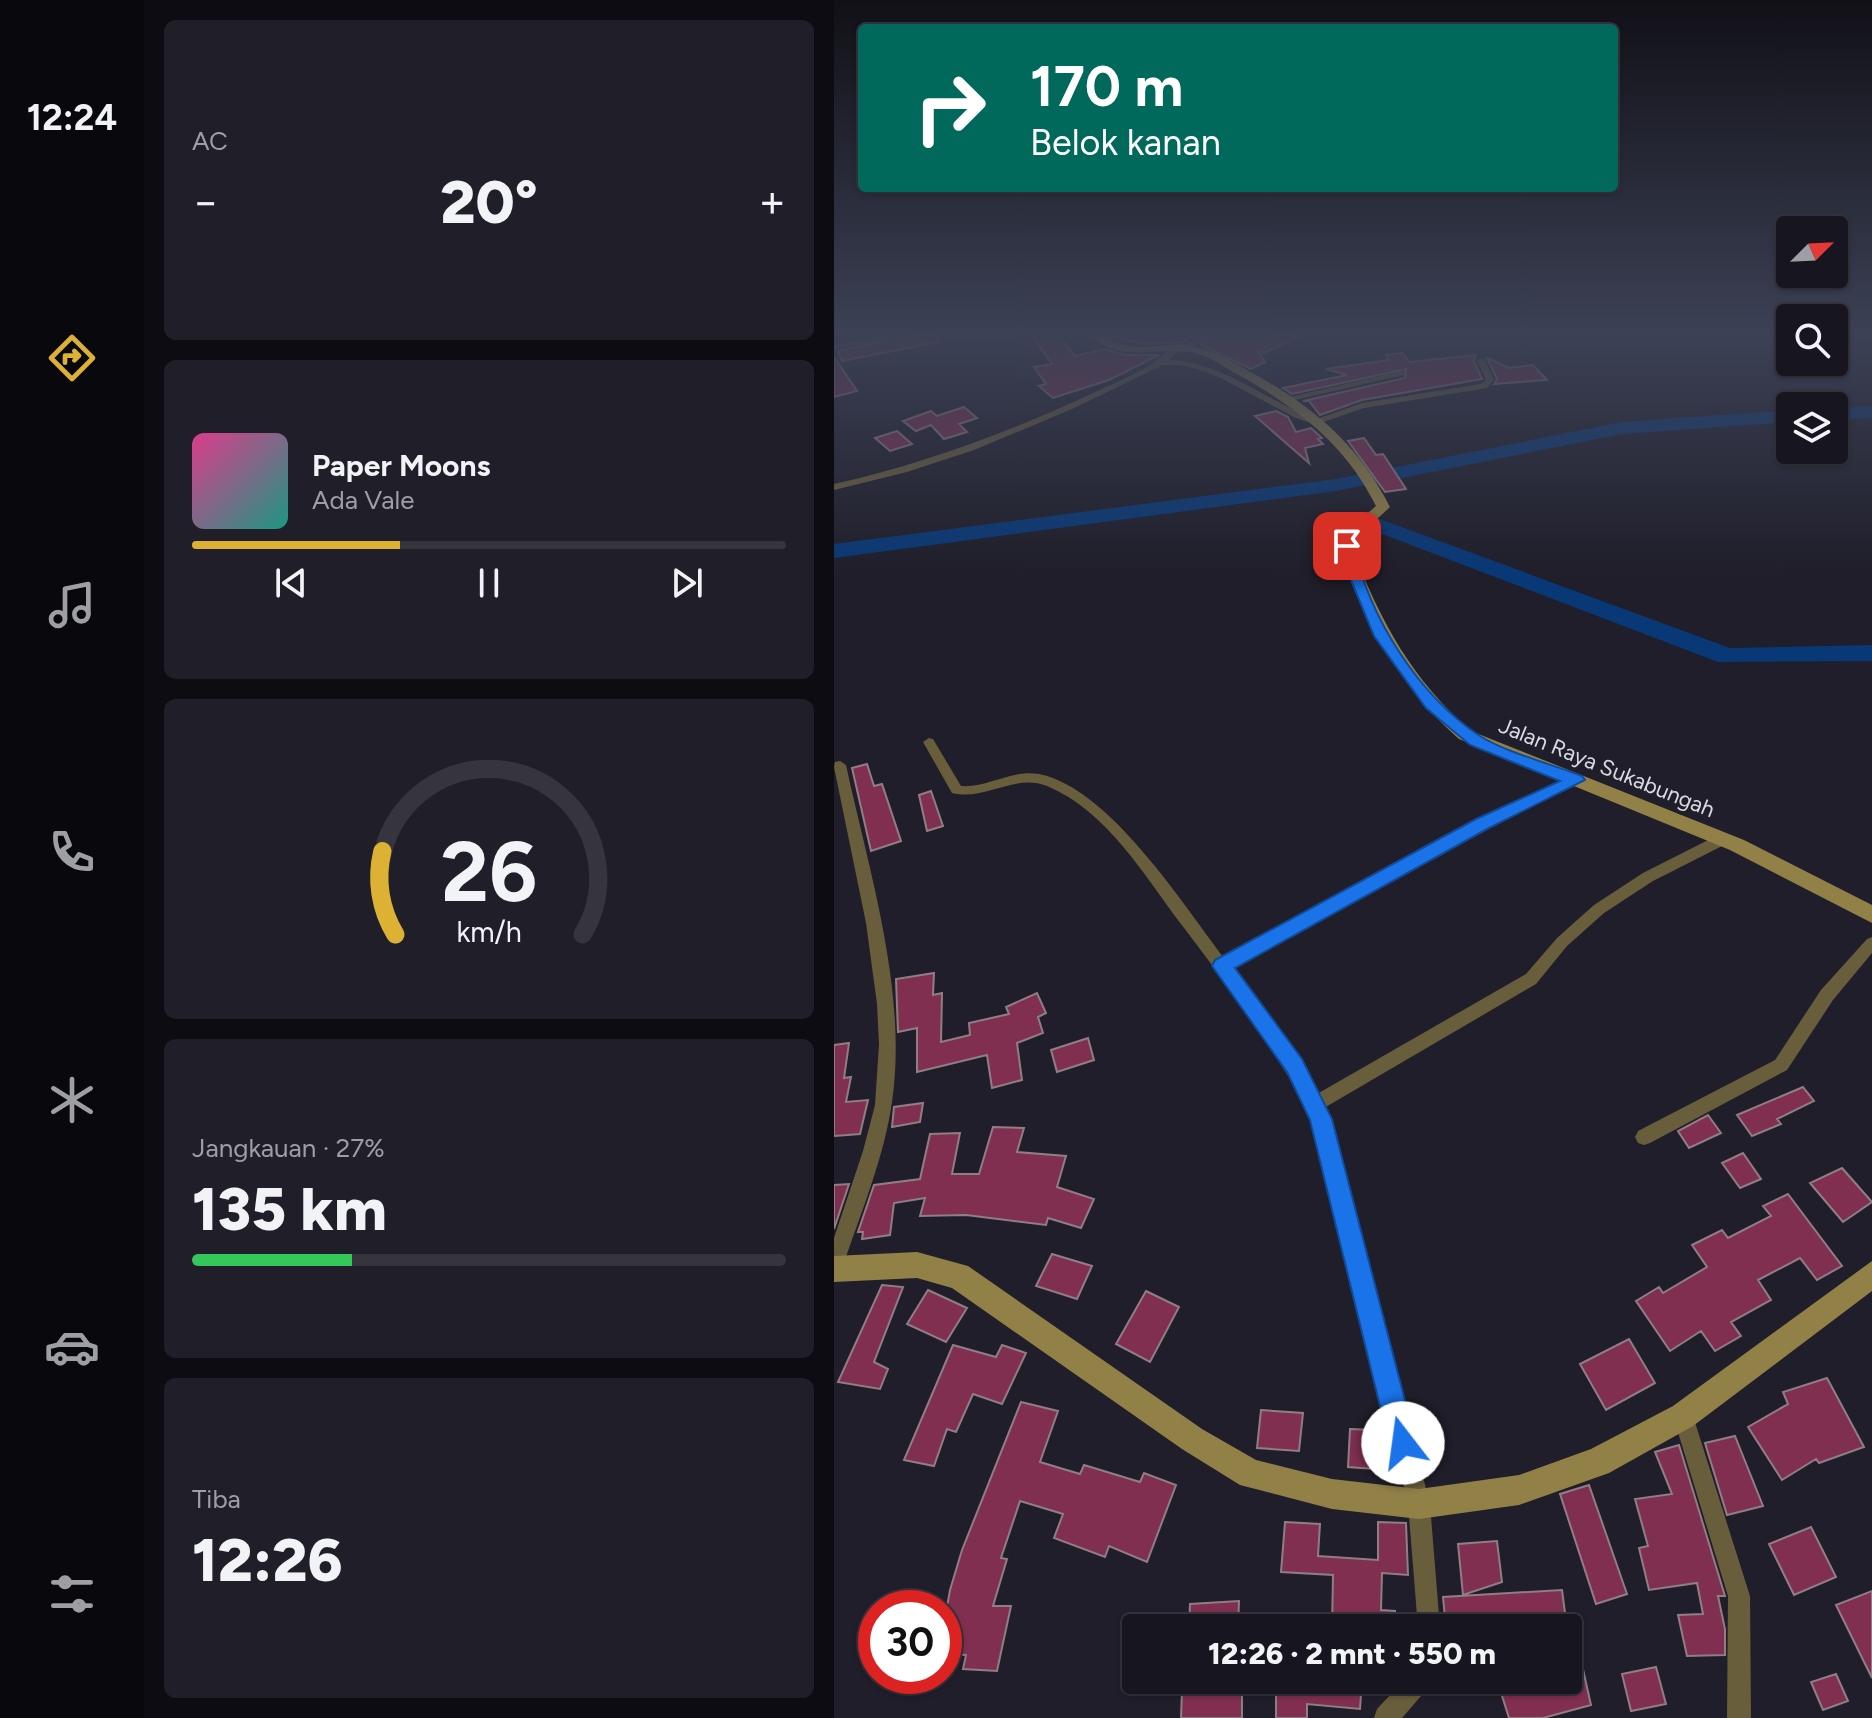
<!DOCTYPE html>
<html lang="id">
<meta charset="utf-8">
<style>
:root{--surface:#171620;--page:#201f29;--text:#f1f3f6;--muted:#9e9fa5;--line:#36353e;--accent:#ddb133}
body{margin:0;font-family:Figtree,sans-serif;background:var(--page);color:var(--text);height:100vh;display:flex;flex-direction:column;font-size:30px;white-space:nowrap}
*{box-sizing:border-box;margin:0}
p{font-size:26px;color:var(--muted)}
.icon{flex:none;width:44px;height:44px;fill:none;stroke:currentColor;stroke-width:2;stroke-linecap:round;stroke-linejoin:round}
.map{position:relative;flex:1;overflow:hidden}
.panel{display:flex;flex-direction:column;gap:20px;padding:20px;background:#0d0c12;width:690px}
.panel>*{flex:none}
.hud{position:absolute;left:24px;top:24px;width:760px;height:168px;border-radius:8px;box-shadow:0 2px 6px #0004,0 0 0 2px var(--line);background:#00695c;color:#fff;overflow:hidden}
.needle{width:52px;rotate:66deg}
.fabs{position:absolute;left:942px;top:216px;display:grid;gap:16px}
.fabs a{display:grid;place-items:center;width:72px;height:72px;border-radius:8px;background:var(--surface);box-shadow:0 2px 6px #0004,0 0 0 2px var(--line);font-size:40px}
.speed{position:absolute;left:24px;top:1590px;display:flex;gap:16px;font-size:40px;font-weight:700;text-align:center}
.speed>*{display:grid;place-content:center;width:104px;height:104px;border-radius:50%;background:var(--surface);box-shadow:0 2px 6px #0004,0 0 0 2px var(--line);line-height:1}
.speed .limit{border:12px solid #d22;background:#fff;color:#111}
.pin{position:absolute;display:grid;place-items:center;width:68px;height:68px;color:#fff;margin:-34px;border-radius:16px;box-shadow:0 4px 12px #0006}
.me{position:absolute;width:88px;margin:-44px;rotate:345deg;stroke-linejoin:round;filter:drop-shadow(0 0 6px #0008)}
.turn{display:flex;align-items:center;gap:28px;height:168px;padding:0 40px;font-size:36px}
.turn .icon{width:104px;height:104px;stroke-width:2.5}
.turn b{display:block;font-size:56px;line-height:68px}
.big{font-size:60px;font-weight:800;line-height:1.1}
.panel .widget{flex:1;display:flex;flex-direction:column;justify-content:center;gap:12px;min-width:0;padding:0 28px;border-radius:12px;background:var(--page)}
.panel .dial{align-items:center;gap:0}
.dial svg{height:208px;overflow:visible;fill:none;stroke:var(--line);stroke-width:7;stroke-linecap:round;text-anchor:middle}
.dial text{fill:var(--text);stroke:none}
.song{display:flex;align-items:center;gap:24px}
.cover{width:96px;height:96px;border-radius:12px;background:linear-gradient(135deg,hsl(330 70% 55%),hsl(170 70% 35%))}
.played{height:8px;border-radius:4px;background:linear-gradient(90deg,var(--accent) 35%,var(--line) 35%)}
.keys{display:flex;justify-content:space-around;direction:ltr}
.heat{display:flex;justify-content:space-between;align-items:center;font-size:44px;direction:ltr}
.charge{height:12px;border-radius:6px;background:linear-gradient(90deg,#34c759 27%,var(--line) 0)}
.trip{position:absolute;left:288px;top:1614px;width:460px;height:80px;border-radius:8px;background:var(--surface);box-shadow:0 2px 6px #0004,0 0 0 2px var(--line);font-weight:800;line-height:80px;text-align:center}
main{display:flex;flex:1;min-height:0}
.tabs{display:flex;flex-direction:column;width:144px;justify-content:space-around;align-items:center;background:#09090d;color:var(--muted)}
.tabs .icon{width:56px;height:56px}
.tabs .on{color:var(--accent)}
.tabs b{font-size:36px;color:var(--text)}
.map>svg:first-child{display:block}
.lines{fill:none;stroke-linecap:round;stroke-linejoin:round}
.river{fill:#083876;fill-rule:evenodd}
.building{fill:#802f51;stroke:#8f7e83;stroke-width:2}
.street{fill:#695e3b;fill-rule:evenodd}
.secondary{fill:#928147;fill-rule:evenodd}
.route{fill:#1a73e8;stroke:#114b97;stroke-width:2}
.labels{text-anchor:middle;stroke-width:8;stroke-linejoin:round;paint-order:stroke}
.street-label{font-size:22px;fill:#dadae2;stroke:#1f1e2a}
</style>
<main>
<nav class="tabs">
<b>12:24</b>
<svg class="icon on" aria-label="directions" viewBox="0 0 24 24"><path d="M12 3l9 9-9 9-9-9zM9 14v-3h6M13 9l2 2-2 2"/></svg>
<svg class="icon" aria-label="music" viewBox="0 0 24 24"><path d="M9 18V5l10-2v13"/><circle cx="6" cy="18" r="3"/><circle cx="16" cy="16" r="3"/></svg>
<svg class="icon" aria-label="phone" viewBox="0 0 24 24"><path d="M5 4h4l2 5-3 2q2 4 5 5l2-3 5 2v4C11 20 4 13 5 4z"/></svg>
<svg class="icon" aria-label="climate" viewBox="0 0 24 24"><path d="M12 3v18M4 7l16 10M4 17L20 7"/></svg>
<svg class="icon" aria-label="car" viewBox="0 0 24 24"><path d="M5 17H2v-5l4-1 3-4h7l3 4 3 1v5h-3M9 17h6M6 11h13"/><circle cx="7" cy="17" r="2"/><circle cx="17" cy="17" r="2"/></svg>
<svg class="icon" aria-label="filters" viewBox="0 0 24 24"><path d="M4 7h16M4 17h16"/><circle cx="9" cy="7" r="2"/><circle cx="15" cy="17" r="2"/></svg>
</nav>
<section class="panel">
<div class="widget"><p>AC</p>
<div class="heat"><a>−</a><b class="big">20°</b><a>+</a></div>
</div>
<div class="widget">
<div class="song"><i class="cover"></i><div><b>Paper Moons</b><p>Ada Vale</p></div></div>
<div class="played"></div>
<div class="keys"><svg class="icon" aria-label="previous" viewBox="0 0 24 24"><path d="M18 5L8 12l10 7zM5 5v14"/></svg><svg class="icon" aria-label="pause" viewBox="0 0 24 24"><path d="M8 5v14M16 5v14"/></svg><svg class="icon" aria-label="next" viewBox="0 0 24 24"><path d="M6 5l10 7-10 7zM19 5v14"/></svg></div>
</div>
<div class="widget dial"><svg viewBox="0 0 100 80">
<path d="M14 69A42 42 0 1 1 86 69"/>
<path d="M14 69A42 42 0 0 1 9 37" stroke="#ddb133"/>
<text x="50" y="56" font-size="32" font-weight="700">26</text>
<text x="50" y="72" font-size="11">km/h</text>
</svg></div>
<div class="widget"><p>Jangkauan · 27%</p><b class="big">135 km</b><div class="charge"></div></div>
<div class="widget"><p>Tiba</p><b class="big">12:26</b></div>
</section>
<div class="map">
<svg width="1038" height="1718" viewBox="0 0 1038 1718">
<rect width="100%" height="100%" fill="#1f1e2a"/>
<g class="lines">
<path class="river" d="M 1038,406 L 1038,418 L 1000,420 L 1000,408 Z
M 956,410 L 956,422 L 788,434 L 502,491 L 0,558 L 0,544 L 502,479 L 788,422 Z
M 543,518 L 896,648 L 1038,645 L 1038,661 L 884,662 L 535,529 L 532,524 Z"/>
</g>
<path class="building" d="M 77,335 L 103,335 L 104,342 L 8,361 L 4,351 Z
M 197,335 L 224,335 L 241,356 L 271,349 L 291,355 L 325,355 L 275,380 L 219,398 L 205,386 L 212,384 L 200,367 L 218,364 Z
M 281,335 L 361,335 L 350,342 L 310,344 L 275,336 Z
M 378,335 L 466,335 L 431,353 L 424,351 L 431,362 L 417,369 L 367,345 Z
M 568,353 L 576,362 L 642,355 L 640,361 L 648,379 L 528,400 L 486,415 L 475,401 L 469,401 L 571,378 L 572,369 L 458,394 L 449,388 L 513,375 L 492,369 L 555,360 L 552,355 Z
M 0,357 L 23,391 L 0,397 Z
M 653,358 L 675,368 L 699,365 L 713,380 L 660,384 L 663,379 Z
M 130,407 L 143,418 L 125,424 L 133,432 L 110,439 L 97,425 L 82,431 L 69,421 L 97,411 L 103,416 Z
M 442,411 L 454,417 L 462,432 L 477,428 L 488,438 L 484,439 L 489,444 L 471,448 L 475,463 L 421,416 Z
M 63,431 L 78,444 L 56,451 L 41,438 Z
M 530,438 L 542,455 L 549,454 L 572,489 L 551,492 L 514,441 Z
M 33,764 L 40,786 L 48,784 L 67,841 L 37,851 L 18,768 Z
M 97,791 L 109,826 L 93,831 L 85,795 Z
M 100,973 L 99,995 L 108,993 L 107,1042 L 136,1035 L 135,1023 L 175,1014 L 172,1007 L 203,993 L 212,1013 L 204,1017 L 209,1033 L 183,1043 L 188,1080 L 158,1088 L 153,1055 L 83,1072 L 83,1028 L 64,1032 L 62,979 Z
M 254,1038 L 260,1060 L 223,1072 L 217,1050 Z
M 15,1043 L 10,1078 L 17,1077 L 12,1102 L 34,1100 L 26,1134 L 0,1136 L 0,1045 Z
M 969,1087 L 980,1101 L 943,1119 L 947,1124 L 918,1136 L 903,1115 Z
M 89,1103 L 86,1122 L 58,1127 L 60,1107 Z
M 874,1115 L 887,1133 L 855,1148 L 844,1131 Z
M 159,1127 L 190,1128 L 183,1152 L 232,1156 L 223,1187 L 260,1199 L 247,1228 L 214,1218 L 212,1225 L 132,1215 L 86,1216 L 91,1198 L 60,1203 L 56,1235 L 28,1239 L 29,1232 L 24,1232 L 40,1185 L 86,1179 L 96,1134 L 126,1133 L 118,1174 L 145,1174 Z
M 909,1153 L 927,1179 L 906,1188 L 888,1163 Z
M 1008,1168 L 1038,1202 L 1009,1222 L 976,1183 Z
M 15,1184 L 0,1229 L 0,1185 Z
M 954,1194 L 1008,1266 L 983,1280 L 966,1258 L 924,1280 L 937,1300 L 897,1322 L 907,1336 L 881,1351 L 867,1331 L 836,1351 L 802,1301 L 825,1287 L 829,1293 L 873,1267 L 858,1245 L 888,1230 L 894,1238 L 937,1216 L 929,1206 Z
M 218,1254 L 258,1266 L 243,1299 L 202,1286 Z
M 48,1285 L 69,1287 L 40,1362 L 54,1369 L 46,1389 L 4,1382 Z
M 94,1290 L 133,1308 L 112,1342 L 73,1324 Z
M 312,1291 L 345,1307 L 316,1362 L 282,1344 Z
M 795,1339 L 821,1383 L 772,1410 L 746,1364 Z
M 119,1345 L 162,1357 L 168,1345 L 192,1353 L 168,1404 L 139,1394 L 122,1432 L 113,1429 L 100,1466 L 70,1460 Z
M 993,1378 L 1030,1447 L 985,1463 L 982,1459 L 948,1480 L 914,1427 L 954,1404 L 949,1392 Z
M 187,1402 L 224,1411 L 206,1462 L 246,1474 L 250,1465 L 306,1482 L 310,1473 L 342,1485 L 313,1562 L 275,1546 L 271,1557 L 220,1538 L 229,1514 L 186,1501 L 167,1558 L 173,1559 L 159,1606 L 177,1606 L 163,1671 L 129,1669 L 132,1655 L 110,1654 L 110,1623 L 116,1590 L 128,1550 Z
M 427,1410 L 469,1413 L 465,1451 L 423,1448 Z
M 516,1429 L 541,1430 L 540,1469 L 514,1467 Z
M 901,1436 L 929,1506 L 893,1515 L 871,1443 Z
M 845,1445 L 891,1596 L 884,1596 L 891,1629 L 891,1655 L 853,1656 L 844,1615 L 869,1614 L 863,1583 L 815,1590 L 805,1548 L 814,1546 L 801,1499 L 838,1494 L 821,1452 Z
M 755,1485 L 793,1594 L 762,1604 L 726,1494 Z
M 451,1522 L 486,1524 L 484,1556 L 544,1560 L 544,1522 L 572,1523 L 574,1575 L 548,1573 L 547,1610 L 561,1611 L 561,1628 L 498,1628 L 499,1575 L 447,1572 Z
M 977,1527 L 1002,1577 L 960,1595 L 935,1544 Z
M 663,1541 L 668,1582 L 629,1595 L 624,1544 Z
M 728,1590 L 733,1628 L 612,1628 L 609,1597 Z
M 1038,1591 L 1038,1678 L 1002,1605 Z
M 405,1601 L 404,1628 L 355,1628 L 356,1604 Z
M 738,1620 L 757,1705 L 709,1718 L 675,1718 L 663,1680 L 734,1680 L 734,1621 Z
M 292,1637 L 302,1638 L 302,1684 L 288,1685 Z
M 822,1667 L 832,1704 L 797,1711 L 788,1674 Z
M 1002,1674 L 1014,1701 L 989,1710 L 977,1682 Z
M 442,1680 L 528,1680 L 526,1709 L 473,1704 L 473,1718 L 442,1718 Z
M 408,1685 L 408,1718 L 347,1718 L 348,1690 Z"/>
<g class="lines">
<path class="street" d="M 56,335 L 74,335 L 0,349 L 0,345 Z
M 366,335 L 375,335 L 357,349 L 351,349 L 351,345 Z
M 339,346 L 346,348 L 335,360 C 390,362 432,402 483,419 L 528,403 L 647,384 L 652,380 L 643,360 L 647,358 L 651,360 L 660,380 L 653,388 L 530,408 L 489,422 L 485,426 L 462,418 L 385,377 L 366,370 L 348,365 L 329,365 L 238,409 L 140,450 L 73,472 L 0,490 L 0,484 C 89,464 172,433 255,395 C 284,381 316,370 339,346 Z
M 567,371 L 570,371 L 570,375 L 452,402 L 448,399 Z
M 95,738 L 99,739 L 127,786 C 154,788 178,769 205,774 C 275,788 348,903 390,958 L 643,819 L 737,777 L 747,777 L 749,780 L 747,783 L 653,827 L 398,968 L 446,1034 L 483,1094 L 692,974 L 723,938 L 760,905 L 809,873 L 884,835 L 894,835 L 896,839 L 894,843 L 819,881 L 770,913 L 733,946 L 702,984 L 490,1108 L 496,1119 L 596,1504 L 606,1628 L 584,1628 L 574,1504 L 479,1120 C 442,1050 395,987 347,924 C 310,875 273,811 213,786 C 181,773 151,801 118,793 L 89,742 Z
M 6,761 L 12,765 C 35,871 74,993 58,1102 C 50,1158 27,1212 9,1266 L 7,1273 L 0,1275 L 0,1238 L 29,1151 L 41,1105 L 45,1044 L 43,1004 L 32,923 L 0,767 L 1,762 Z
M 1038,937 L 1038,953 L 999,1000 L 953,1070 L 816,1143 L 810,1145 L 804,1143 L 801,1137 L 804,1131 L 941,1060 L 987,990 L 1033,939 Z
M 849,1406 L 856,1409 L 859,1416 L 916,1596 L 917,1718 L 893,1718 L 894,1596 L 839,1416 L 842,1409 Z
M 570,1680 L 598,1680 L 594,1688 L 568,1718 L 540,1718 L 543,1709 Z"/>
<path class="secondary" d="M 256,335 C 274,335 285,347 303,347 C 321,348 339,342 357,346 C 378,349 396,360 413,370 C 475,403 524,443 556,507 L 526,535 L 519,550 C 546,621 579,681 637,731 L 910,840 L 1038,905 L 1038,923 L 896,850 L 625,739 C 566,687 531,624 505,550 L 514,530 L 542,506 C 511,443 461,406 401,373 C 387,365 372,354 356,352 C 320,347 286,364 256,335 Z
M 83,1252 L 134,1266 L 368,1429 L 422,1460 L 498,1479 L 585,1489 L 685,1475 L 757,1449 L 839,1406 L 1038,1261 L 1038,1291 L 859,1426 L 775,1473 L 685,1505 L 585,1519 L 498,1509 L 406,1485 L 348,1449 L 118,1288 L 83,1278 L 0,1282 L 0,1256 Z"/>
</g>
<linearGradient id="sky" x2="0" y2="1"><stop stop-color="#111017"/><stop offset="0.58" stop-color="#3c4155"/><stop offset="1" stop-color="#3c4155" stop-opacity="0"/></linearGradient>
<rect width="1038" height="576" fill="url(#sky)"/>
<path class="route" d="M 508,543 L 520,546 C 535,617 584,695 646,736 C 673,753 718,764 748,776 L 751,780 L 655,828 L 401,968 L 468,1059 L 498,1119 L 582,1443 L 578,1453 L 569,1457 L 559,1453 L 555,1443 L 476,1120 L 453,1072 L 378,966 L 381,960 L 642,819 L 726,781 L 636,745 L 592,708 L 540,636 L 510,563 Z"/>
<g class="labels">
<g class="street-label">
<text transform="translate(773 767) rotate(22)" y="8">Jalan Raya Sukabungah</text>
</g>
</g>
</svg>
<div class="fabs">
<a><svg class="needle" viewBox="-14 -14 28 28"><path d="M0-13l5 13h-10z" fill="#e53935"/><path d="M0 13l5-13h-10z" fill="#9e9fa5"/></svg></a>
<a><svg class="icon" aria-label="search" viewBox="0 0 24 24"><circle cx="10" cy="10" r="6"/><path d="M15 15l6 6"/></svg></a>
<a><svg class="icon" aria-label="layers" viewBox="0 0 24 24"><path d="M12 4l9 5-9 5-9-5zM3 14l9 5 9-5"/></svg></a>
</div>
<div class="speed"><div class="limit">30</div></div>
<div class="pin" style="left:513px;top:546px;background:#d93025"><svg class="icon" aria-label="arrive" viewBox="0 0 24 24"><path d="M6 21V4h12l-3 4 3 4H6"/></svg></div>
<svg class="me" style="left:569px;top:1443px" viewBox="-20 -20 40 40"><circle r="19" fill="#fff"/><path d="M0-13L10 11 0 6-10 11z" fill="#1a73e8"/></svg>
<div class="trip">12:26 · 2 mnt · 550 m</div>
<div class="hud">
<div class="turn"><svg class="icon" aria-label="right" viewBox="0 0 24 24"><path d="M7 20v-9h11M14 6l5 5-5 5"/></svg><div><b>170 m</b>Belok kanan</div></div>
</div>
</div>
</main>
